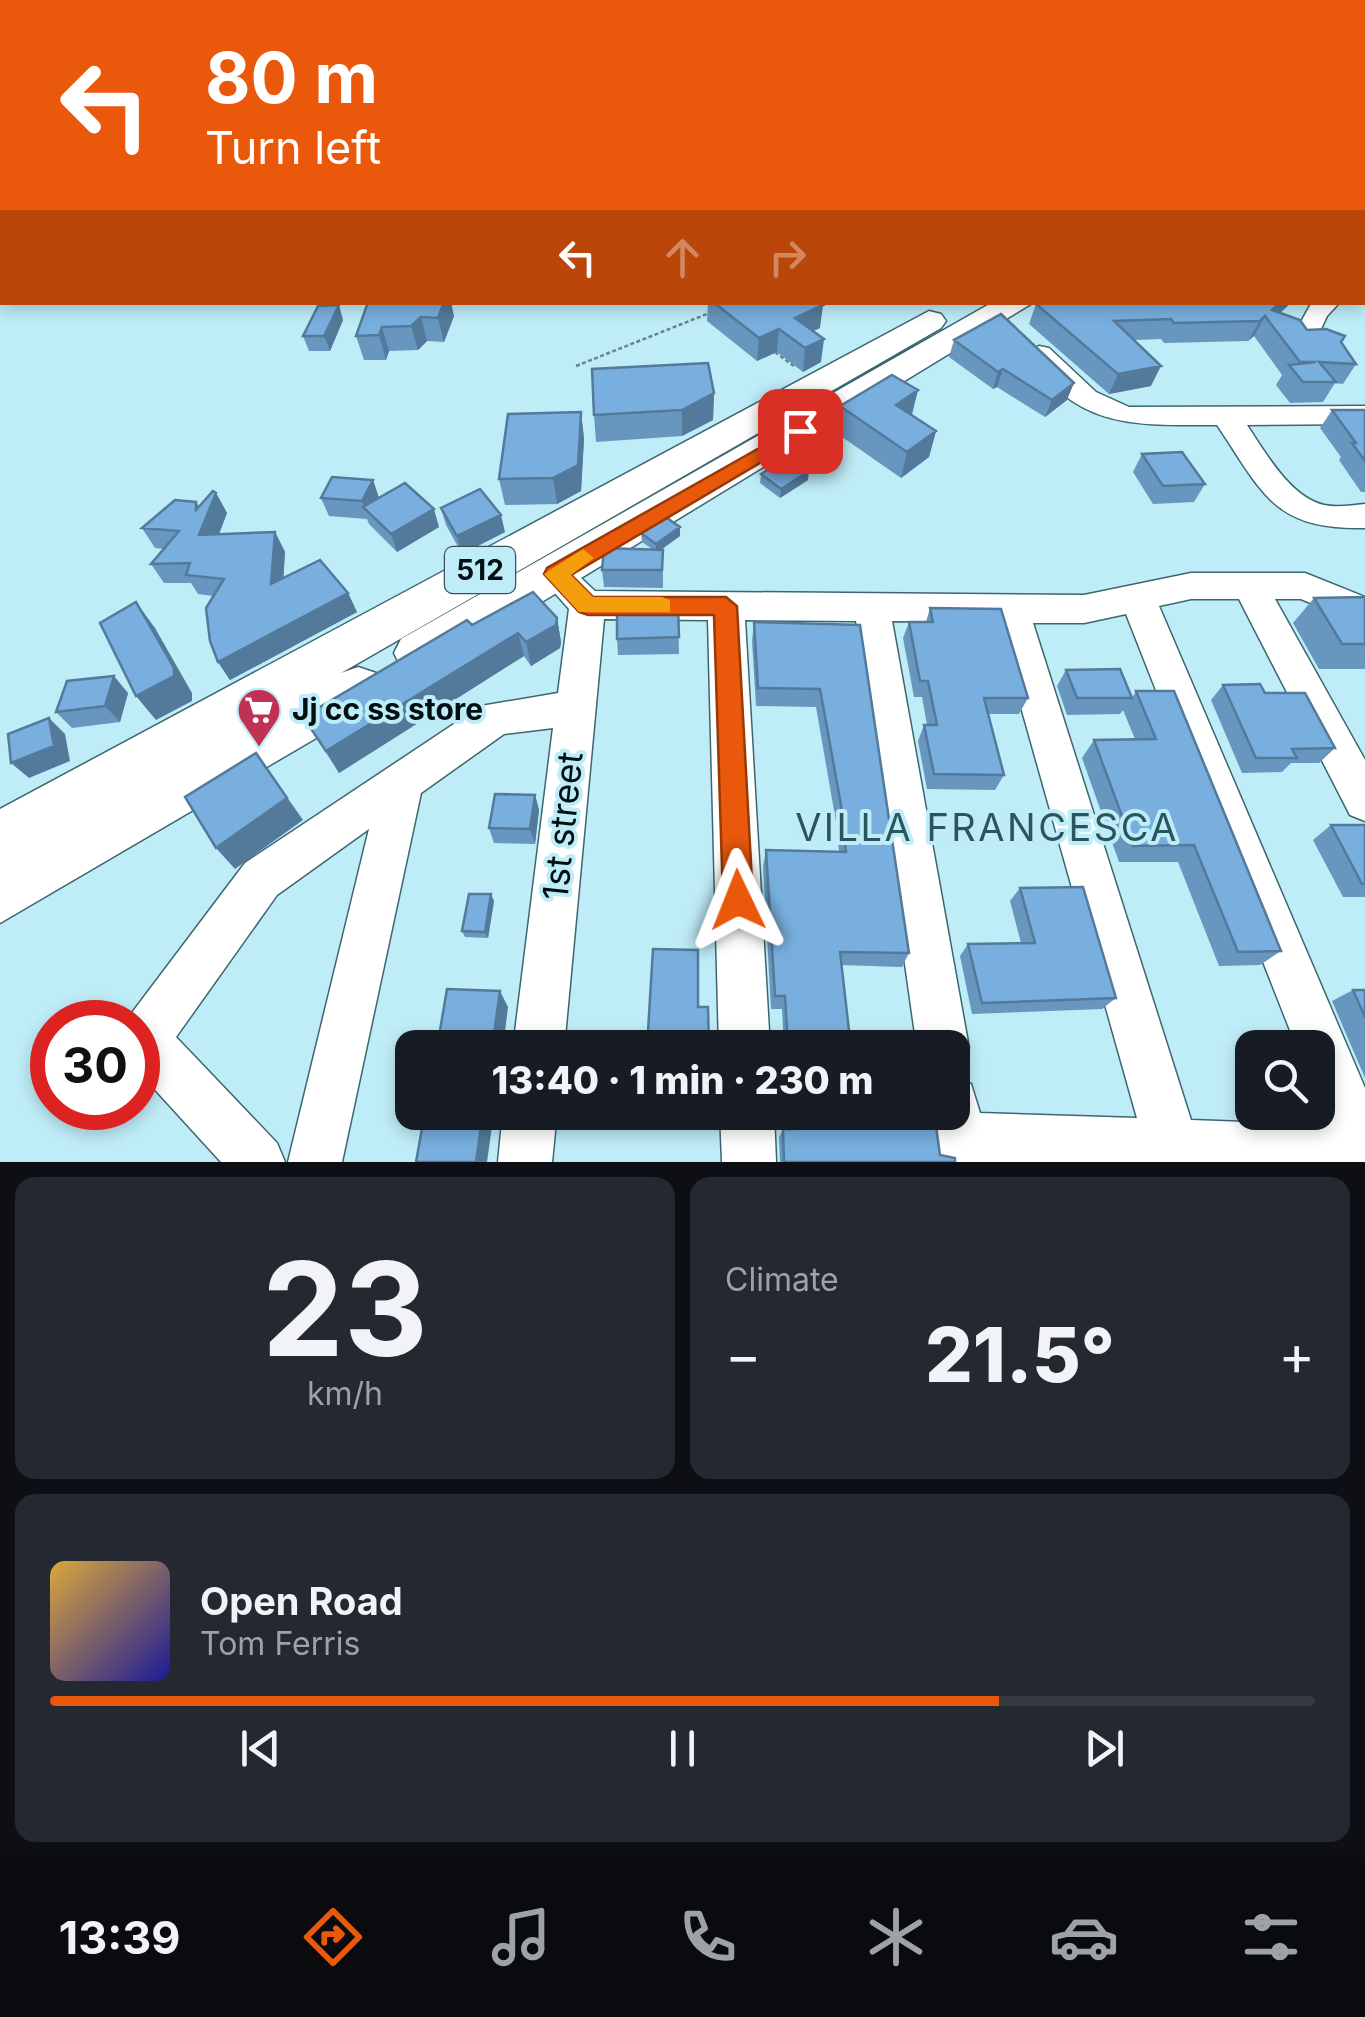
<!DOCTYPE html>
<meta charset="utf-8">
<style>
:root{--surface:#171b24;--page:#242831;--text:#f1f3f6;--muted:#9ea1a6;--line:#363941;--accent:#ea580c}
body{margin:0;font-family:Inter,sans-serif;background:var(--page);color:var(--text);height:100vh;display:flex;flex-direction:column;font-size:38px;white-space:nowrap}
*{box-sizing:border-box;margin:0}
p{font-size:32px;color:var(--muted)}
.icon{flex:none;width:55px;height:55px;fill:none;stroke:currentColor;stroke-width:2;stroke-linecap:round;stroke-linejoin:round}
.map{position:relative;height:1162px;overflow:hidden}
.details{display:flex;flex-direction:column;gap:15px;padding:15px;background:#0d0f14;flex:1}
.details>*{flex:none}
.top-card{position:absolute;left:0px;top:0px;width:1365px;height:305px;box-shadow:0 5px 15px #0003;background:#ea580c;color:#fff;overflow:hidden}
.fabs{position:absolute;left:1235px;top:1030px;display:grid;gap:20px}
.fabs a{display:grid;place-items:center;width:100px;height:100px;border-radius:20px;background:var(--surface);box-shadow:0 5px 15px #0003;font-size:50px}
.speed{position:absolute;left:30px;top:1000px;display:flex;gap:20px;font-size:50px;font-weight:700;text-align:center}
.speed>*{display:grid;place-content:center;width:130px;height:130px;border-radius:50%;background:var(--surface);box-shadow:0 5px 15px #0003;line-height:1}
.speed .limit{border:15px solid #d22;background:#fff;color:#111}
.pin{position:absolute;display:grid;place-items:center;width:85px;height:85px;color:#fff;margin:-42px;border-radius:20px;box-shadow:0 5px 15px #0006}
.me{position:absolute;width:110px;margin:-55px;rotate:358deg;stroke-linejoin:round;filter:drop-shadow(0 0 8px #0008)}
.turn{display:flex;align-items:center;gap:35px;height:210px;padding:0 40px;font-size:45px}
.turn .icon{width:130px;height:130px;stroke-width:2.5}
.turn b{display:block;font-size:70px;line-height:85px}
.lanes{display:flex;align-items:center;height:95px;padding:0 40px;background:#0003;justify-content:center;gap:50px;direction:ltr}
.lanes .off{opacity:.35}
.big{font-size:75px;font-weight:800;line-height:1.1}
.details .tile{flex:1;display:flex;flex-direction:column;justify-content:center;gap:15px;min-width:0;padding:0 35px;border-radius:20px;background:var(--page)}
.details .dial{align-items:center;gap:0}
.dial b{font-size:130px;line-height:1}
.song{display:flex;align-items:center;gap:30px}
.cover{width:120px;height:120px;border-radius:15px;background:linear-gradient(135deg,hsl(40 70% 55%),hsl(240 70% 35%))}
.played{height:10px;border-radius:5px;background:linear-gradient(90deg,var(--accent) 75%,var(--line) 75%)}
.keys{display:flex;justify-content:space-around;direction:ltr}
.heat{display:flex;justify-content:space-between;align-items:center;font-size:55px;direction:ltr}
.details .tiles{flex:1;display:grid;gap:15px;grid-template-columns:1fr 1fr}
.tile:last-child{grid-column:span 2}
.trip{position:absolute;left:395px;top:1030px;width:575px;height:100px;border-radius:20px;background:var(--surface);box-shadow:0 5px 15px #0003;font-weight:800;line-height:100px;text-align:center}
.dock{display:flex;height:160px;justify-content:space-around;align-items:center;background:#090b0e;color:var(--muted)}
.dock .icon{width:70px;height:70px}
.dock .active{color:var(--accent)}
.dock b{font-size:45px;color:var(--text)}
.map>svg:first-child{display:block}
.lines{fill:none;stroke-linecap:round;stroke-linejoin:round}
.minor-casing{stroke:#3c6670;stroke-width:3}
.major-casing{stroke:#3c6670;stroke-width:3}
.path{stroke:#65848c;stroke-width:2.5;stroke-dasharray:4 2.5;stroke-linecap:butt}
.minor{fill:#fff;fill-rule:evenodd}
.major{fill:#fff;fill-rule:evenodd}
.wall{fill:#6796bf}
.shaded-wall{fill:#547a9b}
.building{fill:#78afde;stroke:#547a9b;stroke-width:2.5}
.route{fill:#ea580c;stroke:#983908;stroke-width:2.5}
.slow{fill:#f59e0b}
.labels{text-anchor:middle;stroke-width:8;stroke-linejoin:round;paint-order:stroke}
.shield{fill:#beecf7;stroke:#3a5157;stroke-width:2.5}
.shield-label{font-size:28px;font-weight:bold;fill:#010f13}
.poi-label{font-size:30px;font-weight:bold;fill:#010f13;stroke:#beecf7;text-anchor:start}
.near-street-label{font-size:35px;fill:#010f13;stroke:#beecf7}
.near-neighbourhood-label{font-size:38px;letter-spacing:2.5px;fill:#2b555e;stroke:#beecf7}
</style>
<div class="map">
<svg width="1365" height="1162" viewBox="0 0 1365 1162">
<rect width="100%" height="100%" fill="#beecf7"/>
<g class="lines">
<defs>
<path id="minor" d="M 1362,282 L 1365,282 L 1365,298 L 1362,297 Z
M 1312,302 L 1340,302 L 1327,316 L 1313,346 L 1295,346 L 1291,340 Z
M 1039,346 L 1049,348 L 1096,392 L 1129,407 L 1365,406 L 1365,424 L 1247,425 C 1265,452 1290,497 1324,505 C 1337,508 1352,505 1365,504 L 1365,528 C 1273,530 1263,493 1217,425 C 1132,425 1081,430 1025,354 Z
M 555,561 L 567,565 L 595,591 L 1084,595 L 1191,573 L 1305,573 L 1365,597 L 1365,626 L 1301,599 L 1275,599 L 1365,760 L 1365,821 L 1350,815 L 1239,599 L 1191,599 L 1159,606 L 1365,1088 L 1365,1162 L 934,1162 L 927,1112 L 952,1112 L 952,1077 L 971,1084 L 980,1113 L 1137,1118 L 997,622 L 892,621 L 969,1048 L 961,1066 L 952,1070 L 952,1048 L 917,1048 L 856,621 L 745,620 L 770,1048 L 719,1048 L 708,620 L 604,619 L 564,1048 L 513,1048 L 553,728 L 504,734 L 421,793 L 342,1162 L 288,1162 L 369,829 L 277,895 L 176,1037 L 277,1143 L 285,1162 L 221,1162 L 138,1071 L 138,1022 L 125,1022 L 245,863 L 481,706 L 558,693 L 569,609 L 538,574 L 543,565 ZM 1126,614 L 1297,1048 L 1318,1048 L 1318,1101 L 1327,1125 L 1191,1120 L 1033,623 L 1084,623 Z
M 503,1112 L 557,1112 L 552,1162 L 498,1162 Z
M 720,1112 L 774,1112 L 776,1162 L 722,1162 Z"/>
<path id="major" d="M 0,117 L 2,117 L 2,131 L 0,131 Z
M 993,302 L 1034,302 L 435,667 L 418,672 L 401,667 L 394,653 L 401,639 Z
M 929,311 L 941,314 L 946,321 L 941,328 L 341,673 L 358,667 L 376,673 L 383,688 L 376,703 L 0,923 L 0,809 Z"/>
</defs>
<use href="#minor" class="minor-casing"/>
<use href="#major" class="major-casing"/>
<path class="path" d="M 775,352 L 795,367
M 576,366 L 712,312"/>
<use href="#minor" class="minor"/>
<use href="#major" class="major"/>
</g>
<path class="wall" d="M 1362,68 L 1365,68 L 1365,172 L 1363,173 L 1365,173 L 1365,280 L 1362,280 Z
M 368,302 L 454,316 L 444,342 L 427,341 L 418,350 L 389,351 L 386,360 L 364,360 L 356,336 Z
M 708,302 L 818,302 L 820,328 L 813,331 L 821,362 L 803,372 L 777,352 L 757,361 L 707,321 Z
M 1292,302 L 1280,313 L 1307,330 L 1341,342 L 1356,364 L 1343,384 L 1335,383 L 1323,402 L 1290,403 L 1276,385 L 1282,375 L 1254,336 L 1248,341 L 1164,343 L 1161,339 L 1134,340 L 1151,386 L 1109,394 L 1029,324 L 1036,304 Z
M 343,320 L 330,351 L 309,351 L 303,336 Z
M 954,340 L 1067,400 L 1045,417 L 997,387 L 993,389 L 949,357 Z
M 918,390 L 912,415 L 936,431 L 929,457 L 901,478 L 835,432 L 840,406 Z
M 714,393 L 713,420 L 682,436 L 596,442 L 594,415 Z
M 1332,410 L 1365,410 L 1365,492 L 1361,492 L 1339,460 L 1341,457 L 1320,428 Z
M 581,412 L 584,439 L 581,491 L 557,504 L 505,505 L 499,479 Z
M 1142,454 L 1205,484 L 1194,502 L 1153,504 L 1133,472 Z
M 761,474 L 808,480 L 780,498 L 760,483 Z
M 373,480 L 379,498 L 439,527 L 397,552 L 369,524 L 367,519 L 329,516 L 321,498 Z
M 216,493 L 227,513 L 219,534 L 275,532 L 285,552 L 283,578 L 348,593 L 357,612 L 230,680 L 218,662 L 213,596 L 198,594 L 191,583 L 164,583 L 151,564 L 164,549 L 155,548 L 142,528 L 196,502 L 199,507 Z
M 441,508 L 505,532 L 462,554 L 446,525 Z
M 641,533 L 680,536 L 661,550 L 663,550 L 663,588 L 604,587 L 602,570 L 652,549 L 642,542 Z
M 1365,597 L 1365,669 L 1319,669 L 1293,623 L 1314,598 Z
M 678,606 L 679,654 L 618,655 L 617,639 Z
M 930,608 L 1028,698 L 1019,714 L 988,714 L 1004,775 L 995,790 L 927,789 L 918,741 L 924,725 L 927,725 L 922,697 L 914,697 L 903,638 L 909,622 L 926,622 Z
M 557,618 L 561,642 L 560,648 L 531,666 L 524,656 L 339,773 L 303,717 L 472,625 Z
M 754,622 L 860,625 L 909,953 L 902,967 L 841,965 L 851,1048 L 784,1048 L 782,1009 L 771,1009 L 763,866 L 766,850 L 839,852 L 836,822 L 816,707 L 756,706 L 752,641 Z
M 1066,670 L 1132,698 L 1136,691 L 1281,951 L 1260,965 L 1219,966 L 1178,862 L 1119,862 L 1082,758 L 1094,740 L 1135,739 L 1123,710 L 1120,714 L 1067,715 L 1057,686 Z
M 1223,685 L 1265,693 L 1335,748 L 1319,763 L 1291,763 L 1282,772 L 1242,773 L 1211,700 Z
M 128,693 L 120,722 L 72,728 L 56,712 Z
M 535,795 L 539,810 L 535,844 L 494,843 L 489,828 Z
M 1331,825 L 1365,825 L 1365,897 L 1343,897 L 1313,840 Z
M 1020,888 L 1116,998 L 1102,1009 L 972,1014 L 960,956 L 968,944 L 1021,943 L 1010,901 Z
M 494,901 L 488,938 L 465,937 L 462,931 Z
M 1353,990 L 1365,990 L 1365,1078 L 1332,1001 Z
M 788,1112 L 934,1112 L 940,1155 L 955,1162 L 780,1162 L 779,1137 L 783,1129 L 789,1129 Z"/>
<path class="shaded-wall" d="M 588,0 L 608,0 L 605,2 L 585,2 Z
M 444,302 L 451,302 L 454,316 L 444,342 L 438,318 Z
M 1281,302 L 1292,302 L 1270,322 L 1272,310 Z
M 339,305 L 343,320 L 330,351 L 324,336 Z
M 823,305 L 820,328 L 792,341 L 795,318 Z
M 1265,316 L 1254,336 L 1248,341 L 1260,321 Z
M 421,317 L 427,341 L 418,350 L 411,326 Z
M 382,327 L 389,351 L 386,360 L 379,335 Z
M 779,329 L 777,352 L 757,361 L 759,338 Z
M 824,339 L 821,362 L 803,372 L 805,348 Z
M 1161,366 L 1151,386 L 1109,394 L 1118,374 Z
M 1003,369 L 997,387 L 993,389 L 998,372 Z
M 1074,383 L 1067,400 L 1045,417 L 1052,400 Z
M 918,390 L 911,416 L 896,405 Z
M 714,393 L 713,420 L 682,436 L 682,410 Z
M 581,412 L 584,439 L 581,491 L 557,504 L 553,478 Z
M 936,431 L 929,457 L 901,478 L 907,452 Z
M 809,471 L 808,480 L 780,498 L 781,489 Z
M 373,480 L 379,498 L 366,509 L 362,501 Z
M 216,493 L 227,513 L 211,555 L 199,535 L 196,502 L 206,518 Z
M 434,509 L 439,527 L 397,552 L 391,534 Z
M 501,515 L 505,532 L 462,554 L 457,536 Z
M 680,527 L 680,536 L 656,553 L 656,544 Z
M 275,532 L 285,552 L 282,604 L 271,584 Z
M 348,593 L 357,612 L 230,680 L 218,662 Z
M 136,602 L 155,628 L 192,693 L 192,701 L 156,720 L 136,696 Z
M 557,618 L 561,642 L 560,648 L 531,666 L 526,642 Z
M 518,633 L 524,656 L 339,773 L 326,751 Z
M 114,676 L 128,693 L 120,722 L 105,706 Z
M 49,718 L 65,734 L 70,761 L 29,778 L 11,763 Z
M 256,753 L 303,820 L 235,869 L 216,848 Z
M 535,795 L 539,810 L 535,844 L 530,829 Z
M 491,894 L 494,901 L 488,938 L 485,932 Z
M 500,991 L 508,1007 L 503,1048 L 492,1048 Z
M 483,1112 L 494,1112 L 487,1162 L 476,1162 Z"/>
<path class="building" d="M 448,0 L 588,0 L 585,2 L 449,2 Z
M 648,0 L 755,0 L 757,2 L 645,2 Z
M 756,0 L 779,0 L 781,2 L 758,2 Z
M 816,0 L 967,0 L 972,2 L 818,2 Z
M 1362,68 L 1365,68 L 1365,119 L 1362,119 L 1362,105 L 1365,106 L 1362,104 Z
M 1362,131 L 1365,133 L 1365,163 L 1362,162 Z
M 1365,173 L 1365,213 L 1362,213 L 1362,174 Z
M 1362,219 L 1365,220 L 1365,260 L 1362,260 Z
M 368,302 L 444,302 L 438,318 L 421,317 L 411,326 L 382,327 L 379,335 L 356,336 Z
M 713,302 L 818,302 L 823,305 L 795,318 L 824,339 L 805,348 L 779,329 L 759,338 Z
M 1041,302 L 1281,302 L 1272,310 L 1300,320 L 1307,330 L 1326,329 L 1345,336 L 1341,342 L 1356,364 L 1319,362 L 1336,382 L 1303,382 L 1289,365 L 1316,362 L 1300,362 L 1265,316 L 1260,321 L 1174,323 L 1171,319 L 1114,321 L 1161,366 L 1118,374 L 1036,304 Z
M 339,305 L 324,336 L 303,336 L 318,306 Z
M 1001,314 L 1074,383 L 1052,400 L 1003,369 L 998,372 L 954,340 Z
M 708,363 L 714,393 L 682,410 L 594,415 L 592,369 Z
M 892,375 L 918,390 L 896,405 L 936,431 L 907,452 L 840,406 Z
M 1332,410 L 1365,410 L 1365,461 L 1352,443 L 1356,443 Z
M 581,412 L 578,465 L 553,478 L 499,479 L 508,414 Z
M 1182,452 L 1205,484 L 1163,486 L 1142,454 Z
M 788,457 L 809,471 L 781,489 L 761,474 Z
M 332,477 L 373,480 L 362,501 L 321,498 Z
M 405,483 L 434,509 L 391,534 L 363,507 Z
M 480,489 L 501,515 L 457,536 L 441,508 Z
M 213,491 L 216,493 L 199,535 L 275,532 L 271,584 L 320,560 L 348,593 L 218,662 L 210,641 L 206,608 L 224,579 L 186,575 L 190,563 L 151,564 L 179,531 L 142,528 L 175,500 L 196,502 L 196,510 Z
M 667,518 L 680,527 L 656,544 L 641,533 Z
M 604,548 L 663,550 L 662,570 L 602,570 Z
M 533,592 L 557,618 L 556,625 L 526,642 L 518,633 L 326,751 L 303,717 L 467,620 L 472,625 Z
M 1365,597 L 1365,644 L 1342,644 L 1314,598 Z
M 136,602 L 174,668 L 174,676 L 136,696 L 100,623 Z
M 617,606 L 678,606 L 679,637 L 617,639 Z
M 930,608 L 1001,609 L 1028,698 L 984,698 L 1004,775 L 934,774 L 924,725 L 937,725 L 928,681 L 920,681 L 909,622 L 933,622 Z
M 754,622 L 860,625 L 909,953 L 840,952 L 851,1048 L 788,1048 L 785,996 L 775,996 L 766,850 L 846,852 L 841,805 L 820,689 L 758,688 Z
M 1120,669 L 1132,698 L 1077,698 L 1066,670 Z
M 114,676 L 105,706 L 56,712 L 67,681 Z
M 1260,684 L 1265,693 L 1305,693 L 1335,748 L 1292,749 L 1297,758 L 1256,758 L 1223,685 Z
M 1136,691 L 1174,691 L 1281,951 L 1238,952 L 1194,845 L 1133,846 L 1094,740 L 1156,739 Z
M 49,718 L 54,746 L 11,763 L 8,734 Z
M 256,753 L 287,798 L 216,848 L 185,797 Z
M 495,794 L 535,795 L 530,829 L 489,828 Z
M 1331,825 L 1365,825 L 1365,884 L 1362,884 Z
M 1083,887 L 1116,998 L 982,1003 L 968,944 L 1035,943 L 1020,888 Z
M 469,894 L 491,894 L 485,932 L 462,931 Z
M 653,949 L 698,950 L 698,1007 L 708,1007 L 709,1048 L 647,1048 Z
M 447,989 L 500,991 L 492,1048 L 437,1048 Z
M 1353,990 L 1365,990 L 1365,1017 Z
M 425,1112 L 483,1112 L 476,1162 L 416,1162 Z
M 792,1112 L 934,1112 L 940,1155 L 955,1158 L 955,1162 L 784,1162 L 783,1129 L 793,1129 Z"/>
<path class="route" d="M 800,425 L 809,431 L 807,435 L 571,575 L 593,597 L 726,597 L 737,606 L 753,900 L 749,911 L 738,915 L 728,911 L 723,900 L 714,615 L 588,615 L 579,612 L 544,574 L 547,568 Z"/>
<path class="slow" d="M 583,549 L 594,558 L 571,575 L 593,597 L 662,597 L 670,600 L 670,612 L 579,612 L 544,574 Z"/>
<defs>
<symbol id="supermarket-pin" viewBox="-11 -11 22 30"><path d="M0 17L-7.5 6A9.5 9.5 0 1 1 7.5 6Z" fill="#c13153" stroke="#beecf7"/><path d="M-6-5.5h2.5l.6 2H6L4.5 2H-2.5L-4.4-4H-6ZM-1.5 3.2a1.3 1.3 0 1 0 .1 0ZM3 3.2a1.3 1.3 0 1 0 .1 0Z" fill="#fff"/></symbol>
</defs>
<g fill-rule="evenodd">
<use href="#supermarket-pin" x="234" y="685" width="50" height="68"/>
</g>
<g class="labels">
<rect class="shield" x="445" y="547" width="70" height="46" rx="8"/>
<g class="shield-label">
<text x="480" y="580">512</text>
</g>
<g class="poi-label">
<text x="292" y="720">Jj cc ss store</text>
</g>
<g class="near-street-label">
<text transform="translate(563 826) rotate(-84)" y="12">1st street</text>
</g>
<g class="near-neighbourhood-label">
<text x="987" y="841">VILLA FRANCESCA</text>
</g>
</g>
</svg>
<div class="fabs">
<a><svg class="icon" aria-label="search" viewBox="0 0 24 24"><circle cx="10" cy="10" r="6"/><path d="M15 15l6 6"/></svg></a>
</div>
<div class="speed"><div class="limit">30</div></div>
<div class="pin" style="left:800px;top:431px;background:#d93025"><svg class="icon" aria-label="arrive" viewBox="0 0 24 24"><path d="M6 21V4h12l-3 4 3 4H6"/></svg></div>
<svg class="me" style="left:738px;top:900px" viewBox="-20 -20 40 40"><path d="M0-17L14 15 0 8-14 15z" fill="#ea580c" stroke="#fff" stroke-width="4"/></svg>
<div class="trip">13:40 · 1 min · 230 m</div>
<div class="top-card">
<div class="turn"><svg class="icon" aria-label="left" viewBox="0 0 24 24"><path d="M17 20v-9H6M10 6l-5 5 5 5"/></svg><div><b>80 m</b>Turn left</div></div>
<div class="lanes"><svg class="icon" aria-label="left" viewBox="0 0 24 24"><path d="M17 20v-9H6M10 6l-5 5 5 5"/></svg><svg class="icon off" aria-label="ahead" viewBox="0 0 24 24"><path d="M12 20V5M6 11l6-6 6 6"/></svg><svg class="icon off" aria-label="right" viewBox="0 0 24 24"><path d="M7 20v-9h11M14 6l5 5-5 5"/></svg></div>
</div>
</div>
<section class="details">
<div class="tiles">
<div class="tile dial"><b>23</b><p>km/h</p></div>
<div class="tile"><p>Climate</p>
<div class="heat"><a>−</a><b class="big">21.5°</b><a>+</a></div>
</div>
<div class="tile">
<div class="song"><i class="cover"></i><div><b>Open Road</b><p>Tom Ferris</p></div></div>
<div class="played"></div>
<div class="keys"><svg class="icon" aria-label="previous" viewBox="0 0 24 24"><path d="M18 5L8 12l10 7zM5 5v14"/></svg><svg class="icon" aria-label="pause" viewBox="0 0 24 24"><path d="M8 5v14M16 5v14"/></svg><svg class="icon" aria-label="next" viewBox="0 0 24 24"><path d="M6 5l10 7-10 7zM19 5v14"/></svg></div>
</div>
</div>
</section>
<nav class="dock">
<b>13:39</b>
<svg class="icon active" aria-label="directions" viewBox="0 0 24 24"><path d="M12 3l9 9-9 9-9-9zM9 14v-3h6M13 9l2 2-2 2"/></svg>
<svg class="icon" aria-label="music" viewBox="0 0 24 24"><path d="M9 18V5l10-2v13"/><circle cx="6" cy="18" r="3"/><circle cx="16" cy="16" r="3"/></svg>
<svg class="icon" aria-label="phone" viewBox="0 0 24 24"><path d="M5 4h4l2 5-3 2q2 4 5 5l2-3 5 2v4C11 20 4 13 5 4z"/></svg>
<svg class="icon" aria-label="climate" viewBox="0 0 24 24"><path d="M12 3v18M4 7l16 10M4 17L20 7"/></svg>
<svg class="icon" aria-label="car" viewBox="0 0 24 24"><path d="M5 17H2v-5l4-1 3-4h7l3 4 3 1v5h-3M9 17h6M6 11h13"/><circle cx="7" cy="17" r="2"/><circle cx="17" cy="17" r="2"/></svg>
<svg class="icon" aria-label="filters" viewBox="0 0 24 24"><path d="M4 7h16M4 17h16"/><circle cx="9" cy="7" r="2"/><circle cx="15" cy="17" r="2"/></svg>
</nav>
